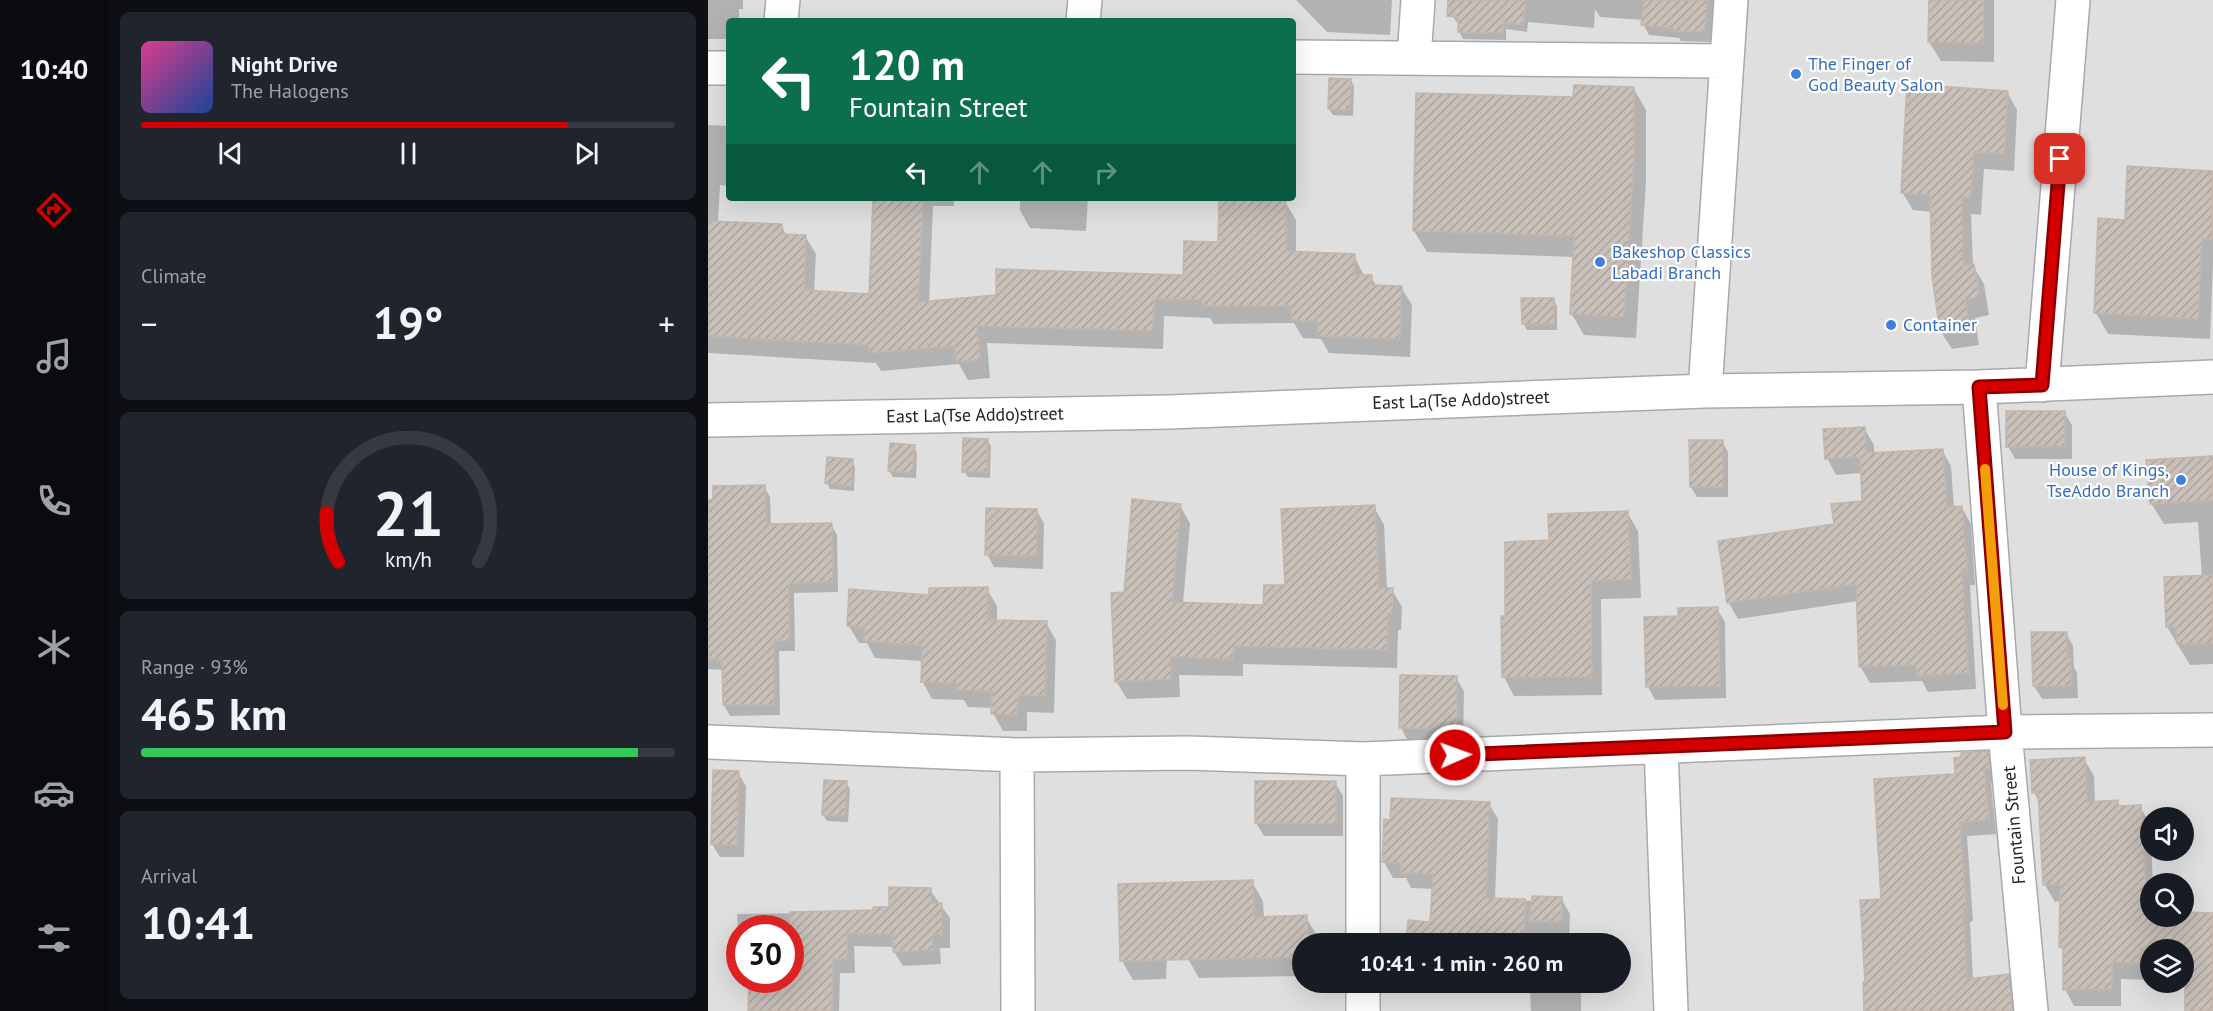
<!DOCTYPE html>
<meta charset="utf-8">
<style>
:root{--surface:#171b24;--page:#20242c;--text:#f1f3f6;--muted:#9ea1a6;--line:#363941;--accent:#d40000}
body{margin:0;font-family:"PT Sans",sans-serif;background:var(--page);color:var(--text);height:100vh;display:flex;flex-direction:column;font-size:22px;white-space:nowrap}
*{box-sizing:border-box;margin:0}
p{font-size:20px;color:var(--muted)}
.icon{flex:none;width:33px;height:33px;fill:none;stroke:currentColor;stroke-width:2;stroke-linecap:round;stroke-linejoin:round}
.map{position:relative;flex:1;overflow:hidden}
.panel{display:flex;flex-direction:column;gap:12px;padding:12px;background:#0d0f14;width:600px}
.panel>*{flex:none}
.top-card{position:absolute;left:18px;top:18px;width:570px;height:183px;border-radius:6px;box-shadow:0 6px 24px #0002;background:#0b6e4f;color:#fff;overflow:hidden}
.tools{position:absolute;left:1432px;top:807px;display:grid;gap:12px}
.tools a{display:grid;place-items:center;width:54px;height:54px;border-radius:50%;background:var(--surface);box-shadow:0 6px 24px #0002;font-size:30px}
.speed{position:absolute;left:18px;top:915px;display:flex;gap:12px;font-size:30px;font-weight:700;text-align:center}
.speed>*{display:grid;place-content:center;width:78px;height:78px;border-radius:50%;background:var(--surface);box-shadow:0 6px 24px #0002;line-height:1}
.speed .limit{border:9px solid #d22;background:#fff;color:#111}
.pin{position:absolute;display:grid;place-items:center;width:51px;height:51px;color:#fff;margin:-26px;border-radius:12px;box-shadow:0 3px 9px #0006}
.me{position:absolute;width:66px;margin:-33px;rotate:88deg;stroke-linejoin:round;filter:drop-shadow(0 0 4px #0008)}
.turn{display:flex;align-items:center;gap:21px;height:126px;padding:0 24px;font-size:27px}
.turn .icon{width:78px;height:78px;stroke-width:2.5}
.turn b{display:block;font-size:42px;line-height:51px}
.lanes{display:flex;align-items:center;height:57px;padding:0 24px;background:#0003;justify-content:center;gap:30px;direction:ltr}
.lanes .off{opacity:.35}
.big{font-size:45px;font-weight:700;line-height:1.1}
.panel .card{flex:1;display:flex;flex-direction:column;justify-content:center;gap:9px;min-width:0;padding:0 21px;border-radius:9px;background:var(--page)}
.panel .dial{align-items:center;gap:0}
.dial svg{height:156px;overflow:visible;fill:none;stroke:var(--line);stroke-width:7;stroke-linecap:round;text-anchor:middle}
.dial text{fill:var(--text);stroke:none}
.song{display:flex;align-items:center;gap:18px}
.cover{width:72px;height:72px;border-radius:9px;background:linear-gradient(135deg,hsl(330 70% 55%),hsl(220 70% 35%))}
.played{height:6px;border-radius:3px;background:linear-gradient(90deg,var(--accent) 80%,var(--line) 80%)}
.keys{display:flex;justify-content:space-around;direction:ltr}
.heat{display:flex;justify-content:space-between;align-items:center;font-size:33px;direction:ltr}
.charge{height:9px;border-radius:4px;background:linear-gradient(90deg,#34c759 93%,var(--line) 0)}
.trip{position:absolute;left:584px;top:933px;width:339px;height:60px;border-radius:30px;background:var(--surface);box-shadow:0 6px 24px #0002;font-weight:700;line-height:60px;text-align:center}
main{display:flex;flex:1;min-height:0}
.tabs{display:flex;flex-direction:column;width:108px;justify-content:space-around;align-items:center;background:#090b0e;color:var(--muted)}
.tabs .icon{width:42px;height:42px}
.tabs .current{color:var(--accent)}
.tabs b{font-size:27px;color:var(--text)}
.map>svg:first-child{display:block}
.residential{fill:#e0dfdf;fill-rule:evenodd}
.shadow{fill:#0003}
.building{fill:url(#building-hatch);stroke:#c4b6ab;stroke-width:1.5}
.lines{fill:none;stroke-linecap:round;stroke-linejoin:round}
.minor-casing{stroke:#a9a9a9;stroke-width:36}
.minor{stroke:#fff;stroke-width:33}
.route-casing{stroke:#8a0000;stroke-width:15}
.route{stroke:#d40000;stroke-width:10}
.slow{stroke:#f59e0b;stroke-width:10}
.shop-dot{fill:#3f7fe0;stroke:#fff;stroke-width:2}
.labels{text-anchor:middle;stroke-width:4.5;stroke-linejoin:round;paint-order:stroke}
.shop-label{font-size:18px;fill:#366cbe;stroke:#fff;text-anchor:start}
.street-label{font-size:18px;fill:#222;stroke:#fff}
</style>
<main>
<nav class="tabs">
<b>10:40</b>
<svg class="icon current" aria-label="directions" viewBox="0 0 24 24"><path d="M12 3l9 9-9 9-9-9zM9 14v-3h6M13 9l2 2-2 2"/></svg>
<svg class="icon" aria-label="music" viewBox="0 0 24 24"><path d="M9 18V5l10-2v13"/><circle cx="6" cy="18" r="3"/><circle cx="16" cy="16" r="3"/></svg>
<svg class="icon" aria-label="phone" viewBox="0 0 24 24"><path d="M5 4h4l2 5-3 2q2 4 5 5l2-3 5 2v4C11 20 4 13 5 4z"/></svg>
<svg class="icon" aria-label="climate" viewBox="0 0 24 24"><path d="M12 3v18M4 7l16 10M4 17L20 7"/></svg>
<svg class="icon" aria-label="car" viewBox="0 0 24 24"><path d="M5 17H2v-5l4-1 3-4h7l3 4 3 1v5h-3M9 17h6M6 11h13"/><circle cx="7" cy="17" r="2"/><circle cx="17" cy="17" r="2"/></svg>
<svg class="icon" aria-label="filters" viewBox="0 0 24 24"><path d="M4 7h16M4 17h16"/><circle cx="9" cy="7" r="2"/><circle cx="15" cy="17" r="2"/></svg>
</nav>
<section class="panel">
<div class="card">
<div class="song"><i class="cover"></i><div><b>Night Drive</b><p>The Halogens</p></div></div>
<div class="played"></div>
<div class="keys"><svg class="icon" aria-label="previous" viewBox="0 0 24 24"><path d="M18 5L8 12l10 7zM5 5v14"/></svg><svg class="icon" aria-label="pause" viewBox="0 0 24 24"><path d="M8 5v14M16 5v14"/></svg><svg class="icon" aria-label="next" viewBox="0 0 24 24"><path d="M6 5l10 7-10 7zM19 5v14"/></svg></div>
</div>
<div class="card"><p>Climate</p>
<div class="heat"><a>−</a><b class="big">19°</b><a>+</a></div>
</div>
<div class="card dial"><svg viewBox="0 0 100 80">
<path d="M14 69A42 42 0 1 1 86 69"/>
<path d="M14 69A42 42 0 0 1 8 44" stroke="#d40000"/>
<text x="50" y="56" font-size="32" font-weight="700">21</text>
<text x="50" y="72" font-size="11">km/h</text>
</svg></div>
<div class="card"><p>Range · 93%</p><b class="big">465 km</b><div class="charge"></div></div>
<div class="card"><p>Arrival</p><b class="big">10:41</b></div>
</section>
<div class="map">
<svg width="1505" height="1011" viewBox="0 0 1505 1011">
<defs>
<pattern id="building-hatch" width="6" height="6" patternUnits="userSpaceOnUse" patternTransform="scale(1.5)"><rect width="6" height="6" fill="#c7bfb8"/><path d="M-1 1l2-2M0 6l6-6M5 7l2-2" fill="none" stroke="#aba49e"/></pattern>
</defs>
<rect width="100%" height="100%" fill="#f2efe9"/>
<path class="residential" d="M 0,0 L 1505,0 L 1505,1011 L 0,1011 ZM 21,21 L 585,21 L 585,198 L 21,198 ZM 1443,818 L 1476,818 L 1476,850 L 1443,850 ZM 1443,884 L 1476,884 L 1476,916 L 1443,916 ZM 32,928 L 82,928 L 82,980 L 32,980 ZM 594,944 L 912,944 L 912,982 L 594,982 ZM 1443,950 L 1476,950 L 1476,982 L 1443,982 Z"/>
<path class="shadow" d="M 0,0 L 35,0 L 35,9 L 31,9 L 31,21 L 21,21 L 21,39 L 0,39 Z
M 588,0 L 684,0 L 682,35 L 619,32 Z
M 745,0 L 1008,0 L 1004,42 L 973,41 L 971,38 L 941,35 L 935,24 L 935,20 L 892,17 L 887,9 L 886,28 L 820,22 L 819,32 L 798,29 L 798,40 L 755,39 L 751,31 L 751,22 L 748,22 L 744,14 Z
M 1222,0 L 1286,0 L 1286,62 L 1233,61 L 1221,42 Z
M 643,80 L 646,86 L 645,116 L 625,115 L 621,109 Z
M 926,89 L 938,110 L 938,181 L 928,338 L 876,335 L 863,313 L 867,257 L 719,252 L 706,231 L 710,94 L 867,99 Z
M 1299,92 L 1309,110 L 1306,171 L 1276,169 L 1273,215 L 1263,214 L 1265,266 L 1276,284 L 1281,315 L 1267,318 L 1271,345 L 1244,349 L 1233,332 L 1224,212 L 1205,210 L 1194,192 Z
M 0,125 L 21,126 L 21,186 L 12,185 L 10,223 L 73,225 L 79,236 L 97,236 L 108,254 L 106,292 L 162,295 L 167,198 L 246,198 L 246,206 L 225,206 L 221,303 L 476,276 L 511,244 L 513,198 L 577,202 L 588,220 L 588,253 L 646,255 L 656,276 L 663,277 L 668,285 L 693,287 L 704,305 L 702,357 L 621,353 L 613,339 L 595,338 L 586,323 L 506,324 L 502,318 L 456,316 L 455,349 L 279,343 L 282,378 L 260,380 L 251,364 L 173,371 L 168,363 L 0,353 Z
M 1421,168 L 1505,173 L 1505,263 L 1502,339 L 1400,334 L 1388,313 L 1418,222 Z
M 312,198 L 380,198 L 378,231 L 322,228 L 312,210 Z
M 845,300 L 849,306 L 849,330 L 819,330 L 815,323 Z
M 1356,412 L 1364,425 L 1364,459 L 1307,459 L 1300,446 Z
M 1156,428 L 1166,445 L 1166,454 L 1234,450 L 1243,466 L 1246,508 L 1254,508 L 1263,524 L 1267,585 L 1262,585 L 1268,689 L 1220,692 L 1214,681 L 1162,683 L 1152,666 L 1150,601 L 1030,619 L 1021,603 L 1011,542 L 1127,525 L 1156,502 L 1154,473 L 1128,475 L 1119,458 Z
M 279,440 L 283,446 L 282,478 L 260,477 L 256,471 Z
M 1014,441 L 1020,452 L 1020,497 L 989,497 L 983,487 Z
M 206,447 L 209,453 L 208,478 L 185,477 L 181,471 Z
M 1505,457 L 1505,664 L 1482,665 L 1459,627 L 1494,577 L 1490,522 L 1456,524 L 1443,503 Z
M 144,461 L 147,467 L 146,491 L 122,489 L 119,483 Z
M 56,486 L 62,497 L 63,526 L 123,525 L 129,535 L 130,592 L 86,593 L 87,651 L 71,651 L 72,715 L 22,716 L 16,705 L 16,670 L 0,669 L 0,501 Z
M 472,506 L 482,523 L 475,604 L 557,607 L 666,507 L 676,525 L 679,589 L 684,590 L 694,607 L 693,630 L 690,630 L 689,668 L 535,664 L 535,676 L 471,675 L 472,697 L 419,699 L 408,681 L 418,594 Z
M 328,510 L 336,523 L 335,569 L 286,567 L 279,554 Z
M 919,512 L 930,531 L 933,598 L 893,599 L 894,695 L 806,696 L 796,677 L 799,617 L 842,541 Z
M 279,589 L 289,606 L 289,621 L 338,623 L 348,640 L 346,713 L 319,712 L 319,731 L 295,731 L 285,713 L 285,708 L 260,707 L 256,700 L 224,699 L 214,681 L 215,661 L 167,658 L 159,643 L 151,643 L 141,626 L 223,597 Z
M 1009,609 L 1017,622 L 1018,698 L 947,700 L 940,687 L 938,618 L 972,617 Z
M 1358,633 L 1365,646 L 1366,667 L 1369,673 L 1370,698 L 1334,699 L 1326,686 Z
M 748,678 L 756,691 L 755,742 L 700,741 L 693,728 Z
M 1279,753 L 1287,767 L 1289,783 L 1283,783 L 1288,834 L 1259,836 L 1265,921 L 1262,922 L 1265,980 L 1300,975 L 1308,990 L 1311,1011 L 1158,1011 L 1175,900 L 1249,775 Z
M 1376,759 L 1386,776 L 1387,803 L 1409,802 L 1412,807 L 1432,807 L 1442,823 L 1445,884 L 1443,884 L 1443,916 L 1476,916 L 1476,914 L 1505,1011 L 1479,1011 L 1478,965 L 1476,965 L 1476,950 L 1443,950 L 1440,980 L 1413,979 L 1413,1006 L 1366,1006 L 1357,989 L 1357,955 L 1352,946 L 1353,901 L 1347,902 L 1337,885 L 1332,804 L 1326,792 Z
M 30,773 L 38,786 L 36,857 L 12,857 L 4,844 Z
M 138,783 L 142,789 L 140,822 L 119,821 L 115,815 Z
M 627,783 L 635,796 L 635,836 L 556,836 L 548,823 Z
M 781,804 L 790,819 L 787,899 L 825,901 L 853,898 L 862,914 L 861,944 L 686,944 L 687,939 L 700,940 L 724,923 L 726,889 L 703,888 L 698,878 L 685,878 L 676,862 L 677,821 Z
M 544,882 L 555,901 L 556,918 L 598,917 L 609,936 L 609,944 L 594,944 L 594,976 L 491,978 L 480,959 Z
M 411,886 L 461,904 L 458,979 L 425,980 L 414,961 Z
M 222,890 L 242,918 L 242,948 L 232,948 L 233,964 L 195,966 L 186,952 L 186,947 L 146,946 L 147,973 L 132,973 L 131,1011 L 41,1011 L 42,980 L 82,980 L 82,928 L 32,928 L 32,964 L 29,914 L 167,912 L 182,909 Z
M 813,982 L 873,982 L 873,1011 L 823,1011 L 822,993 L 819,993 Z"/>
<path class="building" d="M 740,0 L 818,0 L 815,25 L 795,22 L 795,33 L 750,32 L 750,17 L 739,16 Z
M 936,0 L 999,0 L 997,32 L 965,31 L 965,28 L 933,25 Z
M 1221,0 L 1276,0 L 1275,43 L 1220,42 Z
M 621,78 L 643,79 L 642,110 L 620,109 Z
M 1199,84 L 1300,91 L 1296,154 L 1266,152 L 1263,197 L 1254,197 L 1255,266 L 1266,264 L 1272,297 L 1257,300 L 1262,328 L 1232,332 L 1224,276 L 1222,195 L 1193,193 Z
M 866,85 L 926,87 L 926,159 L 916,317 L 862,314 L 866,236 L 705,231 L 708,93 L 865,97 Z
M 1419,166 L 1505,171 L 1504,239 L 1494,239 L 1490,319 L 1386,313 L 1390,218 L 1417,220 Z
M 165,198 L 215,198 L 210,302 L 288,295 L 288,269 L 475,275 L 476,241 L 510,242 L 511,198 L 578,200 L 578,251 L 647,254 L 646,275 L 664,275 L 663,285 L 694,286 L 692,339 L 609,336 L 610,322 L 583,320 L 583,306 L 494,306 L 494,300 L 446,299 L 445,331 L 269,326 L 272,360 L 248,362 L 246,346 L 161,353 L 160,345 L 0,336 L 0,221 L 74,224 L 74,234 L 98,235 L 96,290 L 161,294 Z
M 813,298 L 846,298 L 846,324 L 814,324 Z
M 1298,411 L 1357,411 L 1357,446 L 1298,447 Z
M 1157,427 L 1158,453 L 1235,449 L 1239,507 L 1254,506 L 1259,569 L 1254,569 L 1260,673 L 1209,676 L 1208,665 L 1151,667 L 1148,584 L 1019,603 L 1010,541 L 1126,524 L 1123,504 L 1154,501 L 1152,457 L 1117,459 L 1115,429 Z
M 255,438 L 280,439 L 279,472 L 254,472 Z
M 981,440 L 1015,440 L 1015,487 L 982,487 Z
M 182,443 L 207,445 L 205,473 L 180,471 Z
M 1505,456 L 1505,500 L 1442,504 L 1438,460 Z
M 119,457 L 145,459 L 143,486 L 117,483 Z
M 57,485 L 58,524 L 124,523 L 125,582 L 81,583 L 81,641 L 66,640 L 66,705 L 15,705 L 14,660 L 0,659 L 0,500 L 5,499 L 5,486 Z
M 424,499 L 473,504 L 464,602 L 555,605 L 556,585 L 577,585 L 573,509 L 667,505 L 671,588 L 685,588 L 684,613 L 680,613 L 679,650 L 526,646 L 525,659 L 462,657 L 463,679 L 407,682 L 403,593 L 416,592 Z
M 278,508 L 329,509 L 329,556 L 277,555 Z
M 920,511 L 923,579 L 883,581 L 884,677 L 794,677 L 793,616 L 797,616 L 797,542 L 841,540 L 840,514 Z
M 1505,575 L 1505,643 L 1469,644 L 1468,627 L 1458,627 L 1456,577 Z
M 280,587 L 280,620 L 339,621 L 337,696 L 310,695 L 309,715 L 283,714 L 284,691 L 249,690 L 249,683 L 213,682 L 214,645 L 156,641 L 157,627 L 139,626 L 141,589 L 221,595 L 221,588 Z
M 1010,607 L 1012,686 L 938,687 L 936,617 L 970,616 L 970,608 Z
M 1323,632 L 1359,632 L 1359,658 L 1363,659 L 1363,686 L 1325,686 Z
M 692,675 L 749,676 L 749,729 L 691,728 Z
M 1280,751 L 1282,769 L 1276,769 L 1281,820 L 1252,822 L 1258,907 L 1255,908 L 1259,979 L 1301,974 L 1304,1011 L 1156,1011 L 1155,982 L 1157,982 L 1152,900 L 1173,899 L 1166,779 L 1247,774 L 1246,758 L 1253,757 L 1253,753 Z
M 1377,757 L 1379,802 L 1410,800 L 1410,806 L 1433,805 L 1439,912 L 1443,912 L 1443,916 L 1476,916 L 1476,912 L 1505,913 L 1505,1011 L 1477,1011 L 1477,949 L 1432,947 L 1431,963 L 1404,962 L 1404,989 L 1355,990 L 1355,947 L 1351,947 L 1352,884 L 1335,885 L 1330,792 L 1324,793 L 1322,760 Z
M 5,770 L 31,771 L 29,845 L 3,844 Z
M 116,780 L 139,781 L 137,816 L 114,815 Z
M 547,781 L 628,781 L 628,824 L 547,823 Z
M 683,798 L 782,802 L 778,898 L 817,899 L 816,944 L 698,944 L 700,920 L 722,922 L 725,874 L 693,873 L 693,863 L 674,862 L 676,819 L 682,820 Z
M 545,880 L 546,917 L 599,915 L 600,944 L 594,944 L 594,957 L 412,961 L 410,884 Z
M 181,887 L 223,888 L 223,903 L 234,903 L 234,935 L 225,934 L 225,950 L 185,952 L 185,934 L 139,933 L 139,959 L 125,959 L 124,1011 L 40,1011 L 41,980 L 82,980 L 82,912 L 165,910 L 165,907 L 181,907 Z
M 824,896 L 854,897 L 853,922 L 821,921 Z"/>
<g class="lines">
<defs>
<path id="minor" d="M 73,21 L 75,0
M 375,21 L 377,0
M 585,57 L 1019,61
M 706,58 L 710,0
M 0,68 L 21,68
M 1334,385 L 1365,0
M 1271,387 L 1297,732 L 1323,1011
M 997,391 L 1023,0
M 0,420 L 461,412 L 997,391 L 1271,387 L 1505,377
M 0,742 L 309,755 L 480,753 L 655,759 L 1297,732 L 1505,730
M 953,747 L 963,1011
M 309,755 L 310,1011
M 655,944 L 655,759
M 655,1011 L 655,982"/>
</defs>
<use href="#minor" class="minor-casing"/>
<use href="#minor" class="minor"/>
</g>
<g class="lines">
<defs>
<path id="route" d="M 747,755 L 1297,732 L 1271,387 L 1334,385 L 1352,159"/>
</defs>
<use href="#route" class="route-casing"/>
<use href="#route" class="route"/>
<path class="slow" d="M 1277,469 L 1295,705"/>
</g>
<g class="shop-dot">
<circle cx="1088" cy="74" r="6"/>
<circle cx="892" cy="262" r="6"/>
<circle cx="1183" cy="325" r="6"/>
<circle cx="1473" cy="480" r="6"/>
</g>
<g class="labels">
<g class="shop-label">
<text x="1100" y="70">The Finger of<tspan x="1100" dy="21">God Beauty Salon</tspan></text>
<text x="904" y="258">Bakeshop Classics<tspan x="904" dy="21">Labadi Branch</tspan></text>
<text x="1195" y="331">Container</text>
<text x="1461" y="476" text-anchor="end">House of Kings,<tspan x="1461" dy="21">TseAddo Branch</tspan></text>
</g>
<g class="street-label">
<text transform="translate(753 400) rotate(-2)" y="6">East La(Tse Addo)street</text>
<text transform="translate(267 415) rotate(-1)" y="6">East La(Tse Addo)street</text>
<text transform="translate(1306 825) rotate(-95)" y="6">Fountain Street</text>
</g>
</g>
</svg>
<div class="tools">
<a><svg class="icon" aria-label="sound" viewBox="0 0 24 24"><path d="M4 9h4l5-4v14l-5-4H4zM17 9q2 3 0 6"/></svg></a>
<a><svg class="icon" aria-label="search" viewBox="0 0 24 24"><circle cx="10" cy="10" r="6"/><path d="M15 15l6 6"/></svg></a>
<a><svg class="icon" aria-label="layers" viewBox="0 0 24 24"><path d="M12 4l9 5-9 5-9-5zM3 14l9 5 9-5"/></svg></a>
</div>
<div class="speed"><div class="limit">30</div></div>
<div class="pin" style="left:1352px;top:159px;background:#d93025"><svg class="icon" aria-label="arrive" viewBox="0 0 24 24"><path d="M6 21V4h12l-3 4 3 4H6"/></svg></div>
<svg class="me" style="left:747px;top:755px" viewBox="-20 -20 40 40"><circle r="17" fill="#d40000" stroke="#fff" stroke-width="3"/><path d="M0-11L8 9 0 5-8 9z" fill="#fff"/></svg>
<div class="trip">10:41 · 1 min · 260 m</div>
<div class="top-card">
<div class="turn"><svg class="icon" aria-label="left" viewBox="0 0 24 24"><path d="M17 20v-9H6M10 6l-5 5 5 5"/></svg><div><b>120 m</b>Fountain Street</div></div>
<div class="lanes"><svg class="icon" aria-label="left" viewBox="0 0 24 24"><path d="M17 20v-9H6M10 6l-5 5 5 5"/></svg><svg class="icon off" aria-label="ahead" viewBox="0 0 24 24"><path d="M12 20V5M6 11l6-6 6 6"/></svg><svg class="icon off" aria-label="ahead" viewBox="0 0 24 24"><path d="M12 20V5M6 11l6-6 6 6"/></svg><svg class="icon off" aria-label="right" viewBox="0 0 24 24"><path d="M7 20v-9h11M14 6l5 5-5 5"/></svg></div>
</div>
</div>
</main>
